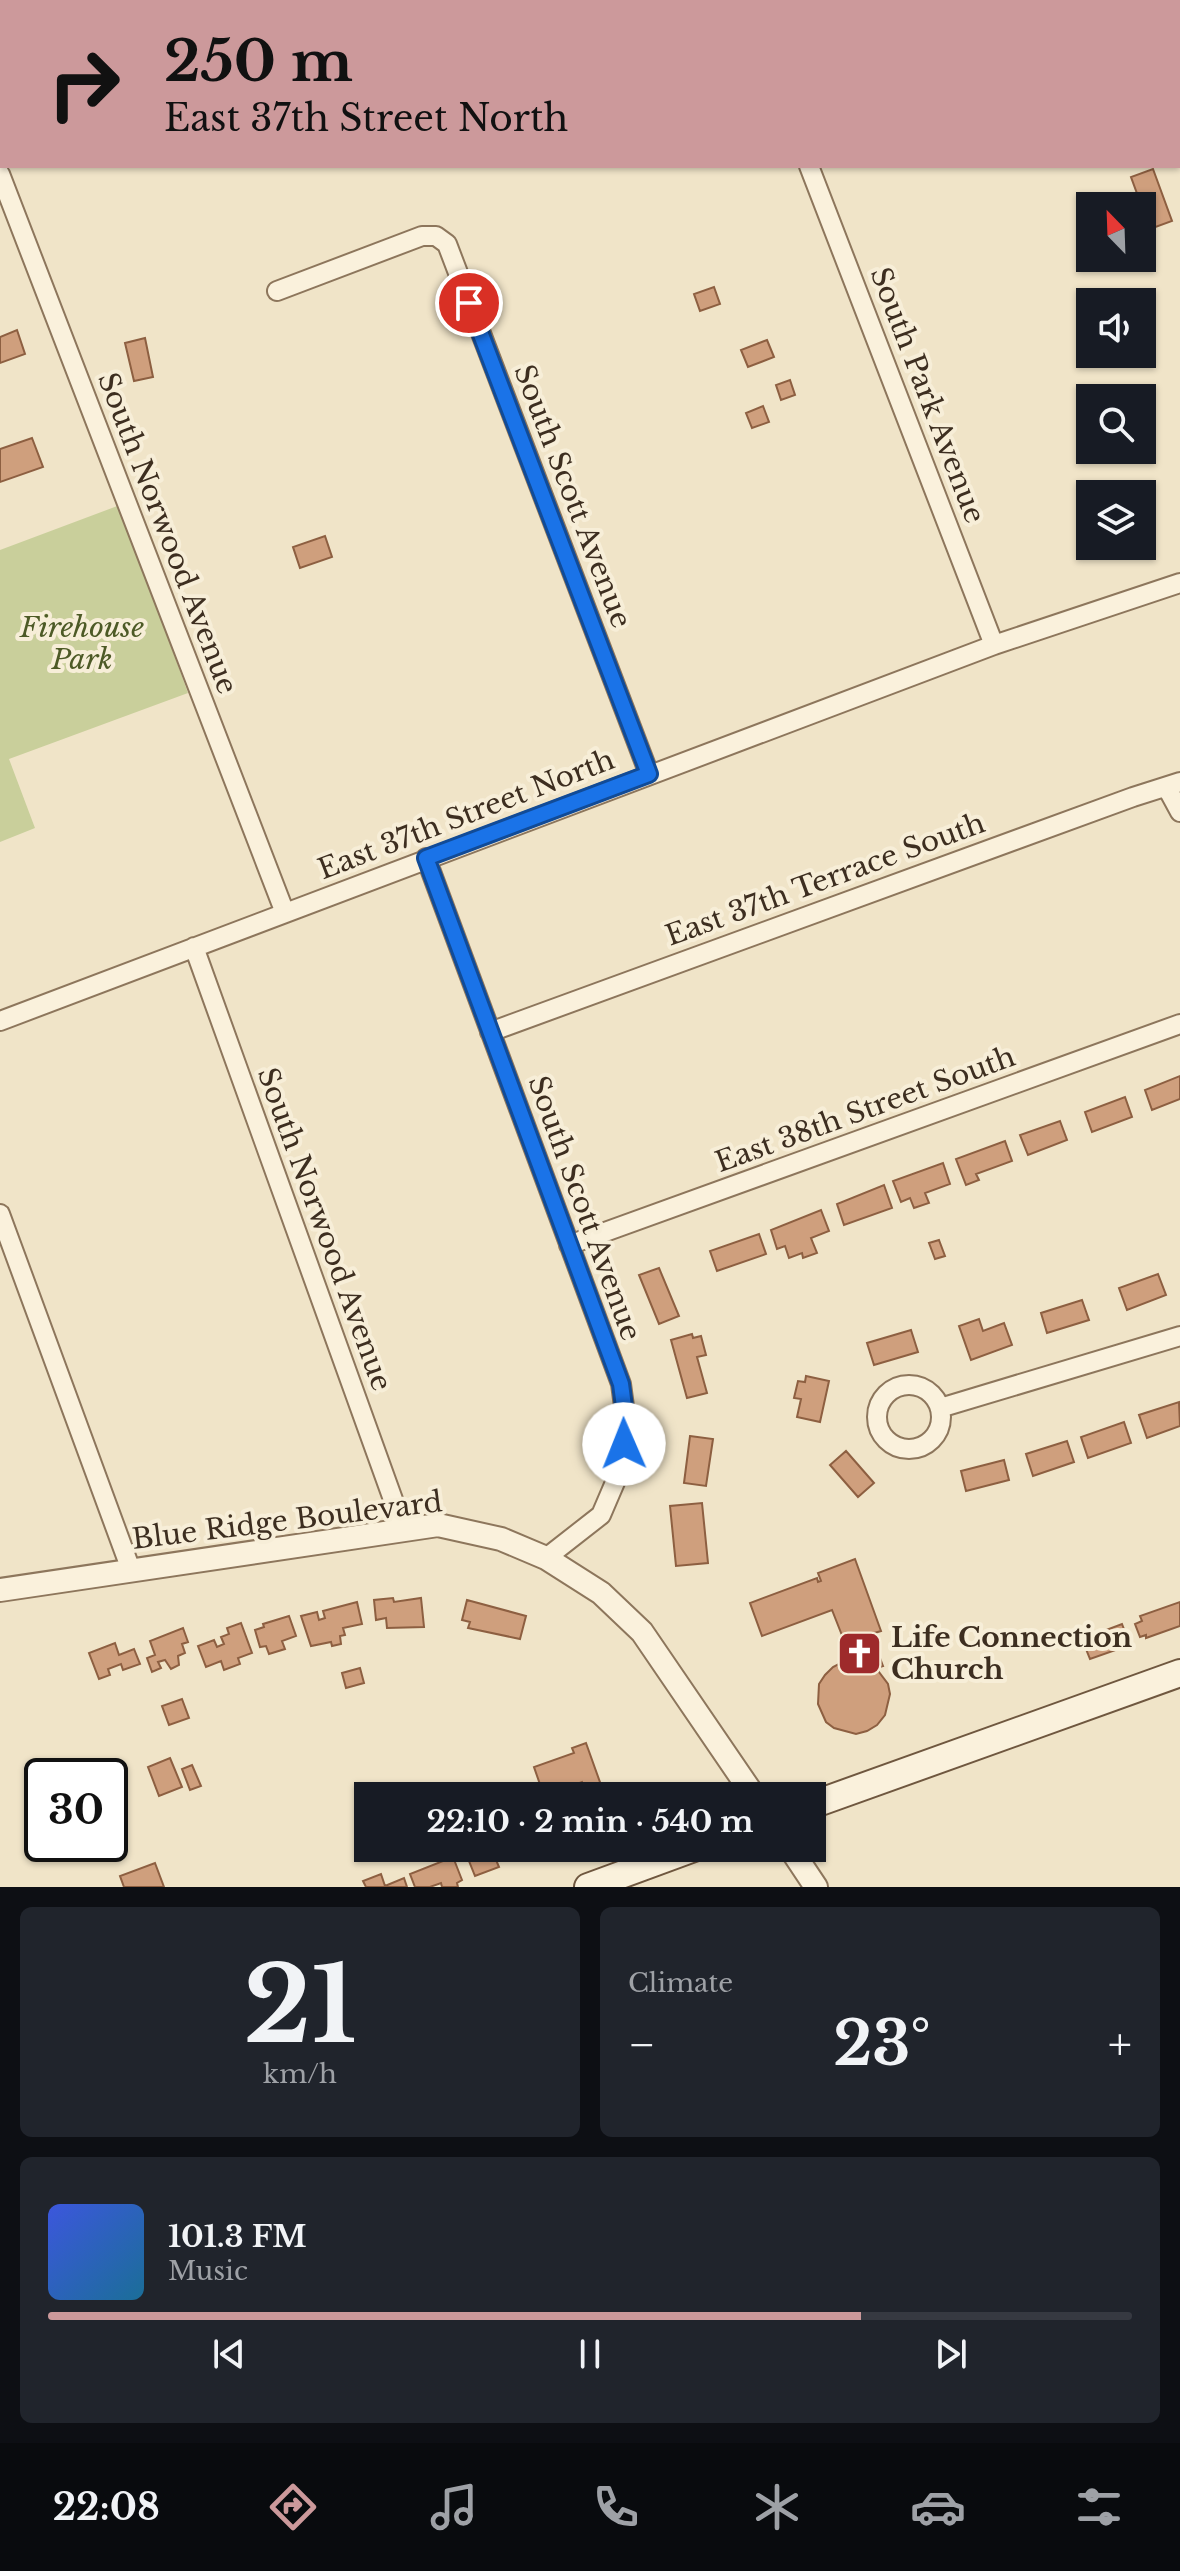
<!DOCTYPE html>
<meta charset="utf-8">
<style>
:root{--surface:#171b24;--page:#20242c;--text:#f1f3f6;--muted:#9ea1a6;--line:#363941;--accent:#cc999b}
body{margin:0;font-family:"Libre Baskerville",serif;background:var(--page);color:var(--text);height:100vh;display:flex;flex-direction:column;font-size:30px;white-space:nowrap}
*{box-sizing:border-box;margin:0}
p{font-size:26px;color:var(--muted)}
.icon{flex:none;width:44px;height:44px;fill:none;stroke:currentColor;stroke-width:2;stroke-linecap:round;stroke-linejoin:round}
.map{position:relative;height:1887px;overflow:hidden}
.drawer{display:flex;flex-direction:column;gap:20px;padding:20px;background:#0d0f14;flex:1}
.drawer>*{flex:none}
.top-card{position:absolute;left:0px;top:0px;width:1180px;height:168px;box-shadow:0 2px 6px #0004;background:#cc999b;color:#111;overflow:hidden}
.needle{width:52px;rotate:337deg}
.controls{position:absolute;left:1076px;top:192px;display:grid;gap:16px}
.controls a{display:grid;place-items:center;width:80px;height:80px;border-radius:0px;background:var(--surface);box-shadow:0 2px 6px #0004;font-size:40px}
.speed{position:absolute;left:24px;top:1758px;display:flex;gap:16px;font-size:40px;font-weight:700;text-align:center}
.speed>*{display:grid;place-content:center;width:104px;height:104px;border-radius:50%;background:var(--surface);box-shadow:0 2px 6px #0004;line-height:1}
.speed .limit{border:4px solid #111;border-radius:12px;background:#fff;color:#111}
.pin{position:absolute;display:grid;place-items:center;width:68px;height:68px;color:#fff;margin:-34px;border:4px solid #fff;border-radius:50%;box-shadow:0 2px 8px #0007}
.me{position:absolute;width:88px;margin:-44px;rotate:359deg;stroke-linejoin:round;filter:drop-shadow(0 0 6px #0008)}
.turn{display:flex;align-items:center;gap:28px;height:168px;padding:0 32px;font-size:36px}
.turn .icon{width:104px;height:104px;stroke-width:2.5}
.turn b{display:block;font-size:56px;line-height:68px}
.big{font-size:60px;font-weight:800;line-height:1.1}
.drawer .tile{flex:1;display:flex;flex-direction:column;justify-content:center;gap:12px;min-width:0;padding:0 28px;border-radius:12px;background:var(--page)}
.drawer .dial{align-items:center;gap:0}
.dial b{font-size:104px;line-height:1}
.song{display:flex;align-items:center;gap:24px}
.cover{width:96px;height:96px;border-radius:12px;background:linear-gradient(135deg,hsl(230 70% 55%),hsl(200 70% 35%))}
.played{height:8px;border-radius:4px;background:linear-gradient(90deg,var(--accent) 75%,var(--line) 75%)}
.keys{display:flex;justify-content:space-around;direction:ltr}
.heat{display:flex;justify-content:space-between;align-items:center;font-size:44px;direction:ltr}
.drawer .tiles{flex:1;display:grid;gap:20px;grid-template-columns:1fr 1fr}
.tile:last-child{grid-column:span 2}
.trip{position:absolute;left:354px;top:1782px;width:472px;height:80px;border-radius:0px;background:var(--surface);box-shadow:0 2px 6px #0004;font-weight:800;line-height:80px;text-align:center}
.menu{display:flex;height:128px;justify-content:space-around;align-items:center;background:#090b0e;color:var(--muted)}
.menu .icon{width:56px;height:56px}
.menu .current{color:var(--accent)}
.menu b{font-size:36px;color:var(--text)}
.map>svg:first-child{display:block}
.green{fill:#c9cf9b}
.building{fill:#cf9f7d;stroke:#8d5f41;stroke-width:2}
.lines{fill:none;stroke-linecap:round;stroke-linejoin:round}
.minor-casing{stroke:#8d765c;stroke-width:22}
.tertiary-casing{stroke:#8d765c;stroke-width:26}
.secondary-casing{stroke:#6f573f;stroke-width:30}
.minor{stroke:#faf1dc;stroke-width:18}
.tertiary{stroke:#faf1dc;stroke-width:22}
.secondary{stroke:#faf1dc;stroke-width:26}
.route-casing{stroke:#114b97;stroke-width:20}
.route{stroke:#1a73e8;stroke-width:14}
.labels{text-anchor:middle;stroke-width:8;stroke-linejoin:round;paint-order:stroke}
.street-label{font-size:28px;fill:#3d2e20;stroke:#f7eed8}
.park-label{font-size:28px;font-style:italic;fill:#4d5a26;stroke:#f7eed8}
.poi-label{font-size:28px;font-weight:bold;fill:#3d2e20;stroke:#f7eed8;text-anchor:start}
</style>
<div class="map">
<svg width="1180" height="1887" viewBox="0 0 1180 1887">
<rect width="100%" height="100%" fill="#f0e4c8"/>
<path class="green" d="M 120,505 L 188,693 L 9,759 L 35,828 L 0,842 L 0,550 Z"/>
<path class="building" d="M 1153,169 L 1172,221 L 1150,229 L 1131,177 Z
M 714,287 L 720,304 L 700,311 L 694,294 Z
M 17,330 L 25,354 L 0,363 L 0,337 Z
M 145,338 L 153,377 L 134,381 L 125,343 Z
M 767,340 L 774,357 L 748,367 L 741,350 Z
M 790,380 L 795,395 L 781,400 L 776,385 Z
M 763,406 L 769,422 L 752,428 L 746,413 Z
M 32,438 L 43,467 L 0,482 L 0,449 Z
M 325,536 L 332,557 L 300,568 L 293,547 Z
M 1180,1076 L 1180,1099 L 1152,1110 L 1145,1090 Z
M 1125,1097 L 1132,1117 L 1092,1132 L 1085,1112 Z
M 1060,1121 L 1067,1140 L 1028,1155 L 1020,1135 Z
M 1005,1141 L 1012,1161 L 976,1174 L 979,1180 L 966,1185 L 956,1159 Z
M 943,1163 L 950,1184 L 925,1193 L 929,1203 L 914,1208 L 910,1198 L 901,1202 L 893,1181 Z
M 884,1185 L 892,1208 L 844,1225 L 837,1204 Z
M 821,1210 L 829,1231 L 811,1238 L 817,1253 L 803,1258 L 802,1253 L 789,1258 L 785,1246 L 777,1249 L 771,1230 Z
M 759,1234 L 766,1254 L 717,1271 L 710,1251 Z
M 939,1240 L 945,1256 L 935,1259 L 929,1243 Z
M 659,1268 L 679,1316 L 659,1324 L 639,1275 Z
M 1158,1274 L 1166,1295 L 1127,1310 L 1119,1288 Z
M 1082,1300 L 1089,1320 L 1047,1333 L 1041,1313 Z
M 979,1319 L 983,1331 L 1004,1323 L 1012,1345 L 971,1360 L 959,1326 Z
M 911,1330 L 918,1352 L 874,1365 L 867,1343 Z
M 692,1334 L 693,1338 L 701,1336 L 706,1355 L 697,1357 L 707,1393 L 687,1398 L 671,1340 Z
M 806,1376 L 829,1381 L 820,1422 L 797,1417 L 801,1399 L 794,1398 L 798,1381 L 805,1382 Z
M 1179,1402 L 1180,1426 L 1147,1438 L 1139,1415 Z
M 1124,1422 L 1131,1443 L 1088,1458 L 1081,1437 Z
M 690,1436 L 713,1439 L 706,1486 L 684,1483 Z
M 1067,1441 L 1074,1462 L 1033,1476 L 1026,1454 Z
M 846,1451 L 874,1483 L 858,1497 L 830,1465 Z
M 1004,1460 L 1009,1480 L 966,1491 L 961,1471 Z
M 702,1503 L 708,1563 L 676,1566 L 670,1506 Z
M 855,1559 L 881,1631 L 871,1634 L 883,1666 L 876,1668 L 888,1684 L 890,1694 L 885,1715 L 877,1725 L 867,1731 L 856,1734 L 834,1728 L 826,1722 L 818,1704 L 819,1684 L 825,1675 L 833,1667 L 843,1662 L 841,1644 L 845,1643 L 832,1610 L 762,1636 L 750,1603 L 817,1578 L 818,1582 L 821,1581 L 818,1573 Z
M 393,1598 L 394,1602 L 421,1598 L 424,1627 L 387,1628 L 386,1618 L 376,1620 L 374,1600 Z
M 467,1600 L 526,1616 L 520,1639 L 468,1628 L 470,1622 L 462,1620 Z
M 357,1602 L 362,1624 L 343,1628 L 345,1635 L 340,1636 L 341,1644 L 332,1646 L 331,1642 L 311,1646 L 301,1616 L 317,1612 L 319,1620 L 325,1618 L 323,1611 Z
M 1180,1602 L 1180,1626 L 1146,1638 L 1146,1635 L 1140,1637 L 1135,1624 L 1142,1621 L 1140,1616 Z
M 289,1616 L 296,1636 L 282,1641 L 285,1649 L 269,1654 L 266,1646 L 260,1647 L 255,1630 L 264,1627 L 263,1624 Z
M 241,1623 L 252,1653 L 238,1658 L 240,1664 L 224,1670 L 221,1661 L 206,1667 L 198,1646 L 214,1640 L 217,1647 L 224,1644 L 221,1637 L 229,1634 L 227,1628 Z
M 1122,1624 L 1130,1645 L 1090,1659 L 1082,1639 Z
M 183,1628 L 188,1642 L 182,1644 L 185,1653 L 178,1656 L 179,1665 L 171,1669 L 165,1660 L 158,1662 L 161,1668 L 152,1672 L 147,1658 L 155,1655 L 150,1641 Z
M 115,1643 L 119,1655 L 134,1649 L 140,1664 L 123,1670 L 121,1664 L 108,1669 L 110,1675 L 99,1679 L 89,1653 Z
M 360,1668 L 364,1683 L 346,1688 L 342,1673 Z
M 182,1699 L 189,1718 L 169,1725 L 162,1706 Z
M 586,1743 L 601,1785 L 585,1791 L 582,1782 L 544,1796 L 534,1767 L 574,1753 L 572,1748 Z
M 170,1758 L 182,1787 L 159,1796 L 148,1767 Z
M 192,1765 L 201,1786 L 190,1790 L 182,1769 Z
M 487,1848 L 491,1848 L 499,1867 L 475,1876 L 467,1856 Z
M 453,1857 L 462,1880 L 457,1883 L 458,1887 L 442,1887 L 441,1883 L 430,1887 L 415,1887 L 410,1874 Z
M 155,1863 L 164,1887 L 124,1887 L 120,1876 Z
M 381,1874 L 385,1886 L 404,1878 L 407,1887 L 366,1887 L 363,1881 Z"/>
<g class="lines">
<defs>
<path id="minor" d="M 745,0 L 746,2
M 1179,90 L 1180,94
M 809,166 L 994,645
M 0,174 L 285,913
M 277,291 L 422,236 L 436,236 L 447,244 L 649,774
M 1167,788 L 1180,812
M 426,858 L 621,1384 L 625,1414 L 624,1444 L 616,1480 L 601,1515 L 546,1558
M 194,947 L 404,1530
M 0,1021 L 994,645 L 1180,583
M 490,1032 L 1133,797 L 1180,782
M 0,1214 L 131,1570
M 569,1245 L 1180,1024
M877 1417a32 32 0 1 1 64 0a32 32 0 1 1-64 0Z
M 940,1408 L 1180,1336"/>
<path id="tertiary" d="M 0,1590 L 438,1525 L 501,1539 L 546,1558 L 601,1593 L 642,1632 L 754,1796
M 790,1848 L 816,1887"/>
<path id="secondary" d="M 812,1805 L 1180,1673
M 588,1887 L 694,1848"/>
</defs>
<use href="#minor" class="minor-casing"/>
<use href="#tertiary" class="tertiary-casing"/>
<use href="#secondary" class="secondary-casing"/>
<use href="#minor" class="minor"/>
<use href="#tertiary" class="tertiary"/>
<use href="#secondary" class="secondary"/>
</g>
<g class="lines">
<defs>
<path id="route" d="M 469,303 L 649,774 L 426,858 L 621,1384 L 625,1414 L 624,1444"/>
</defs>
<use href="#route" class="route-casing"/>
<use href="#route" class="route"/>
</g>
<defs>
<symbol id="church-square" viewBox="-11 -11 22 22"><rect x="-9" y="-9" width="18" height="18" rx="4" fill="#9e2a2b" stroke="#f7eed8"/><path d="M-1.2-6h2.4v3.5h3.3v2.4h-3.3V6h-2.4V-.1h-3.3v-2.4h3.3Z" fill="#fff"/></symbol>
</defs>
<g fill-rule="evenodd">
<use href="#church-square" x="834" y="1628" width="51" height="51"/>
</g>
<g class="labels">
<g class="street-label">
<text transform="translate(928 395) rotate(69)" y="10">South Park Avenue</text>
<text transform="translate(573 496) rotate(69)" y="10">South Scott Avenue</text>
<text transform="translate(168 533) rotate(69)" y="10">South Norwood Avenue</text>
<text transform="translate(466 814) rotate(-21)" y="10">East 37th Street North</text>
<text transform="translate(825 879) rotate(-20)" y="10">East 37th Terrace South</text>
<text transform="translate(865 1109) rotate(-20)" y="10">East 38th Street South</text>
<text transform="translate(585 1208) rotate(70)" y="10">South Scott Avenue</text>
<text transform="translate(325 1229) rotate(70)" y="10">South Norwood Avenue</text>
<text transform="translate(287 1520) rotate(-7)" y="10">Blue Ridge Boulevard</text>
</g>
<g class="park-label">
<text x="82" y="637">Firehouse<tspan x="82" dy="32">Park</tspan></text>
</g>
<g class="poi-label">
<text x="891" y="1647">Life Connection<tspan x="891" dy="32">Church</tspan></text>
</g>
</g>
</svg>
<div class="controls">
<a><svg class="needle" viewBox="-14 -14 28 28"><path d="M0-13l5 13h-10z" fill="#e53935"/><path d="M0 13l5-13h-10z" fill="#9ea1a6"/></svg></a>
<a><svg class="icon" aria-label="sound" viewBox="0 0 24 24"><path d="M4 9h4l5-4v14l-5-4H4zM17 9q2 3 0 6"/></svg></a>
<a><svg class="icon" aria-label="search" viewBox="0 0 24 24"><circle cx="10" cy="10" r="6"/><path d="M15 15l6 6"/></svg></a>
<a><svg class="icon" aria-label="layers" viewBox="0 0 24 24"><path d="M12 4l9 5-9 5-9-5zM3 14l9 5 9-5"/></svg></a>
</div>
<div class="speed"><div class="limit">30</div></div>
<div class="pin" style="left:469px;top:303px;background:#d93025"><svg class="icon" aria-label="arrive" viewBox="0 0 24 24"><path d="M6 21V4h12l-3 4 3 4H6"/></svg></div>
<svg class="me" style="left:624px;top:1444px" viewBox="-20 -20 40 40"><circle r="19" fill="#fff"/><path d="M0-13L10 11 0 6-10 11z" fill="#1a73e8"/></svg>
<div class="trip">22:10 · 2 min · 540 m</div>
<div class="top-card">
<div class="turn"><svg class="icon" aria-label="right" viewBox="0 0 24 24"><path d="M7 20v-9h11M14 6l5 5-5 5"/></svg><div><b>250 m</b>East 37th Street North</div></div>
</div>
</div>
<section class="drawer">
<div class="tiles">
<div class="tile dial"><b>21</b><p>km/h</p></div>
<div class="tile"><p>Climate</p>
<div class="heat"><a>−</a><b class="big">23°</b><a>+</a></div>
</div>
<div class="tile">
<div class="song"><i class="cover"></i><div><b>101.3 FM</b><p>Music</p></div></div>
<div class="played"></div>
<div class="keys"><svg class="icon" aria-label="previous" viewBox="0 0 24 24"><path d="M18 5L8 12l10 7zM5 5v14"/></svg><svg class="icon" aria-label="pause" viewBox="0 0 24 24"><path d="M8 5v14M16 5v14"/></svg><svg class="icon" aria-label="next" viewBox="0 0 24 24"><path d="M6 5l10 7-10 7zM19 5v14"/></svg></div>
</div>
</div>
</section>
<nav class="menu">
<b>22:08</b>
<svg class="icon current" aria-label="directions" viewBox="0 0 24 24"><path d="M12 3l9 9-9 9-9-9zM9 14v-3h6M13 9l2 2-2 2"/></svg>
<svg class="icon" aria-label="music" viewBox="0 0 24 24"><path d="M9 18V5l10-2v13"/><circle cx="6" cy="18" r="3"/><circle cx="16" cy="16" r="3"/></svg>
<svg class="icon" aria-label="phone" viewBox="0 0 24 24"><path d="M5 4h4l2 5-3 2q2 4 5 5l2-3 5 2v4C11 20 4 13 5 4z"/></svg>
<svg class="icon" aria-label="climate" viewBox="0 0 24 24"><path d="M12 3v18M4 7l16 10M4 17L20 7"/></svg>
<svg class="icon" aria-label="car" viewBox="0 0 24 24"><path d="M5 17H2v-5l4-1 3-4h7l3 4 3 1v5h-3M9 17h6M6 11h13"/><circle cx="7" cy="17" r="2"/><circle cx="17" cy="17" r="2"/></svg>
<svg class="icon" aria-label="filters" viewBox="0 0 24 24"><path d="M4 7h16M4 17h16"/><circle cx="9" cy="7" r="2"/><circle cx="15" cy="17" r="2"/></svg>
</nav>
